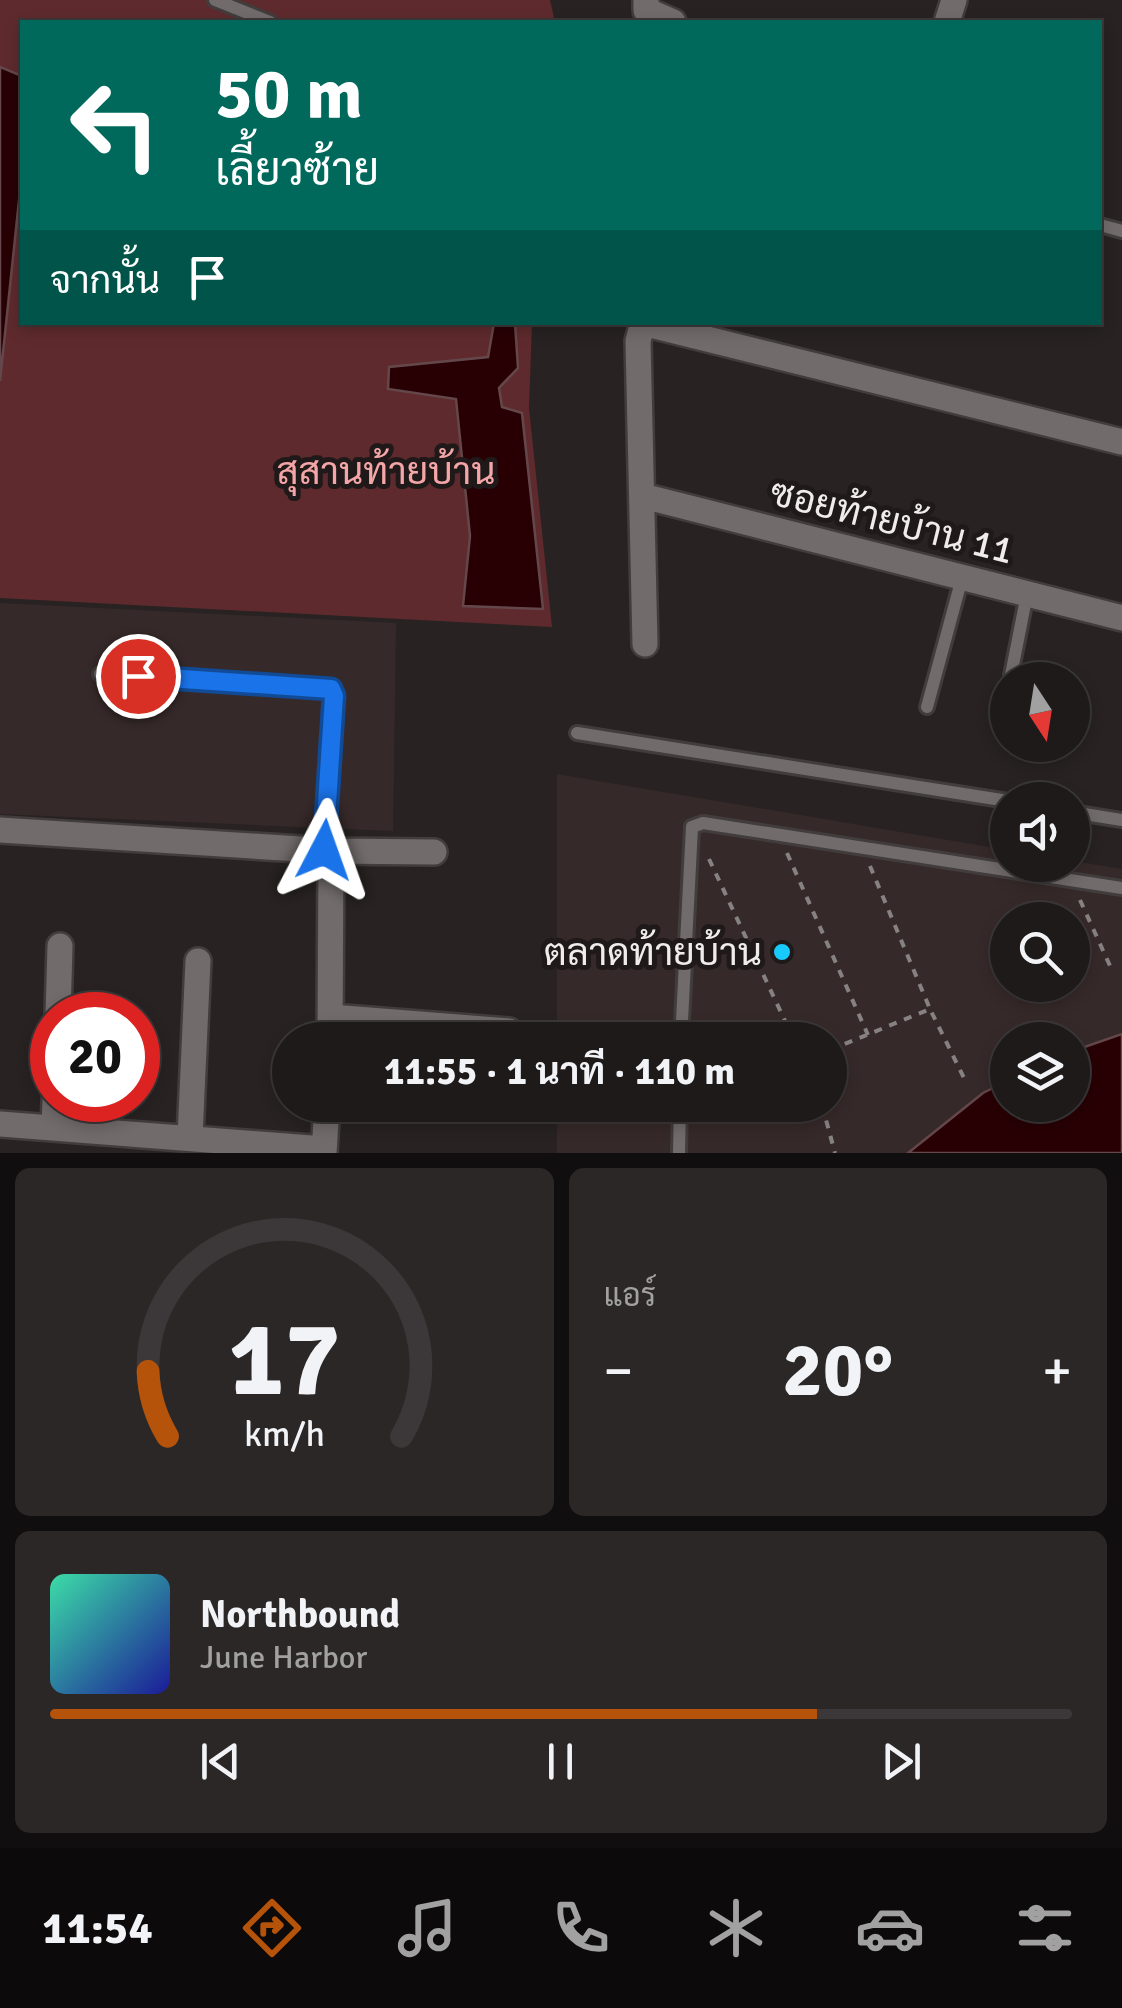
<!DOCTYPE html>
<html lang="th">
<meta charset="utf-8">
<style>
:root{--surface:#1e1a1a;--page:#2b2727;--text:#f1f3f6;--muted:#a1a1a2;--line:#3c3839;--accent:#b45309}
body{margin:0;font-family:Signika,Sarabun,sans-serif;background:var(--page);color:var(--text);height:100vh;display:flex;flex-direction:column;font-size:38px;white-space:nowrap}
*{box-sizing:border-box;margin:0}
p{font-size:32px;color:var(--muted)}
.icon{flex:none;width:55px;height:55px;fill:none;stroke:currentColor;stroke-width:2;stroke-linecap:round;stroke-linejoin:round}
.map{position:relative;height:1153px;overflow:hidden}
.details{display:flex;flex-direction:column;gap:15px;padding:15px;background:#100e0e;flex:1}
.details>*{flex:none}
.banner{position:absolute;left:20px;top:20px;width:1082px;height:305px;border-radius:0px;box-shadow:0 5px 15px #0003,0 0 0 2px var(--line);background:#00695c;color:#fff;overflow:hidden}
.needle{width:65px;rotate:168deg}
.buttons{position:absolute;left:990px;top:662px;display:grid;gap:20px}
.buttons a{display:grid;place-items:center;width:100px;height:100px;border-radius:50%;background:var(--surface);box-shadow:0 5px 15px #0003,0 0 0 2px var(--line);font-size:50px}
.speed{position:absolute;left:30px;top:992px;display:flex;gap:20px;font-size:50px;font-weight:700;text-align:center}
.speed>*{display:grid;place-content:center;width:130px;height:130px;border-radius:50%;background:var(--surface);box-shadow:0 5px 15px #0003,0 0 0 2px var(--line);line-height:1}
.speed .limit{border:15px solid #d22;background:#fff;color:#111}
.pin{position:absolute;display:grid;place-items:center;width:85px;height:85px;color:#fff;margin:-42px;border:5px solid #fff;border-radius:50%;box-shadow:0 2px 10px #0007}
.me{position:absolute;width:110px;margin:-55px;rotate:4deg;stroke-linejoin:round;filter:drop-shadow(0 0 8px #0008)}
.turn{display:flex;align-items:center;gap:35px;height:210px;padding:0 30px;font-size:45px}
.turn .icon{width:130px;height:130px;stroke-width:2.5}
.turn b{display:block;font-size:70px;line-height:85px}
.then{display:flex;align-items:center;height:95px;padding:0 30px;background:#0003;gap:20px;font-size:38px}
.big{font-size:75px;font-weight:700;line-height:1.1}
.details .widget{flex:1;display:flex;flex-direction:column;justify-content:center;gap:15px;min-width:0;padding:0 35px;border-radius:15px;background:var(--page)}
.details .dial{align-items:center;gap:0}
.dial svg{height:260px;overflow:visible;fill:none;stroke:var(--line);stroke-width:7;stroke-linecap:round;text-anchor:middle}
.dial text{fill:var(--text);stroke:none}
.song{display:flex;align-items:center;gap:30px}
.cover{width:120px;height:120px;border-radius:15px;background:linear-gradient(135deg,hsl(160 70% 55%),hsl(240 70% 35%))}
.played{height:10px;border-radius:5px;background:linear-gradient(90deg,var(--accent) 75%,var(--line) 75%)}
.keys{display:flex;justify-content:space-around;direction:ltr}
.heat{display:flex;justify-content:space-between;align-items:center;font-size:55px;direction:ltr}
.details .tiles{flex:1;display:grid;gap:15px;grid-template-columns:1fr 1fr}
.widget:last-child{grid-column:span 2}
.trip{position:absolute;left:272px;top:1022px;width:575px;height:100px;border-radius:50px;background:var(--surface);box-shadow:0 5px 15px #0003,0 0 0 2px var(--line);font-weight:700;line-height:100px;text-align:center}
.menu{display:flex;height:160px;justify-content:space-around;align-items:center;background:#0c0a0a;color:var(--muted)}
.menu .icon{width:70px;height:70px}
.menu .selected{color:var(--accent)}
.menu b{font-size:45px;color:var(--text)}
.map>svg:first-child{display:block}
.built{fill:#362929;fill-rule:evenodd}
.green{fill:#5e2a2d}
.water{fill:#280004;stroke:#64474a;stroke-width:2.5}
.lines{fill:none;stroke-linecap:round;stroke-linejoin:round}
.service-casing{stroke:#423d3d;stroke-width:18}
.minor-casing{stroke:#423d3d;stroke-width:30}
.path{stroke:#878282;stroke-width:4;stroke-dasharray:8 8;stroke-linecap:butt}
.service{stroke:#726b6b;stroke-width:12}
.minor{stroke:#726b6b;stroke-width:25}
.route-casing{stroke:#114b97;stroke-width:25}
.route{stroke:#1a73e8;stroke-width:18}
.poi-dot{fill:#18cafc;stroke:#1f1919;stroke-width:4}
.labels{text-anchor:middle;stroke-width:10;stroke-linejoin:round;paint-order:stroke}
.park-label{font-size:38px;fill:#f4a5a7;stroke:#1f1919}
.street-label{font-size:38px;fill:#f0ecec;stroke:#1f1919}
.poi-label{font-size:38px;fill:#f0ecec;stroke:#1f1919;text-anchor:end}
</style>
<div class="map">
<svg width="1122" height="1153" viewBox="0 0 1122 1153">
<rect width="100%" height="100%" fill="#282222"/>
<path class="built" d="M 0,603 L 396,623 L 393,831 L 0,814 Z
M 557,774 L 1007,850 L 1008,865 L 1072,865 L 1073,861 L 1122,869 L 1122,1153 L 557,1153 L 557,1105 L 830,1105 L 830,1040 L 557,1040 ZM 1008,920 L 1072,920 L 1072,985 L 1008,985 ZM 1008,1040 L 1072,1040 L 1072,1105 L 1008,1105 Z"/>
<path class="green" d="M 0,0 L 550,0 L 555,22 L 22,22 L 22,322 L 532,323 L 529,408 L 552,627 L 0,598 Z"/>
<path class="water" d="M 0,67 L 22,76 L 22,172 L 0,381 Z
M 494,323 L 515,323 L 518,368 L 499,388 L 502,407 L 522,413 L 543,609 L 463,606 L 470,536 L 456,399 L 388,389 L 389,367 L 488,357 Z
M 1122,1034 L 1122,1153 L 908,1153 L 983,1093 L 1007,1081 L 1008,1105 L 1072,1105 L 1073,1051 Z"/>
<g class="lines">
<defs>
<path id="service" d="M 215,0 L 270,22
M 1100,225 L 1122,231
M 100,674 L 331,689 L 335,697 L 324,851
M 1011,675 L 1027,594
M 927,707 L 962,578
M 577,733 L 1008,801
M 1072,812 L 1122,820
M 681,1040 L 692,827 L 703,823 L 1122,888
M 679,1153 L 680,1105"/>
<path id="minor" d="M 646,0 L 646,10 L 673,22
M 947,22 L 954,0
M 643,322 L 638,341 L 645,644
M 643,323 L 1122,442
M 643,496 L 1122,618
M 0,830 L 331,851 L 434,852
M 58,1015 L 60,946
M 331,1017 L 509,1031
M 330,1040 L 331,851
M 0,1124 L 324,1149
M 54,1128 L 55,1100
M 190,1137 L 198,961
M 324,1153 L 327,1105"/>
</defs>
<use href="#service" class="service-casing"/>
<use href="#minor" class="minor-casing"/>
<path class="path" d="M 787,853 L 868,1035
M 709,859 L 794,1040
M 870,866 L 930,1009
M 1080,900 L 1111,968
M 830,1050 L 930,1009 L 965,1080
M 822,1105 L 835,1153"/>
<use href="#service" class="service"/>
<use href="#minor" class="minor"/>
</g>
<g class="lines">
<defs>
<path id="route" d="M 138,676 L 331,689 L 334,696 L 324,850"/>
</defs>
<use href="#route" class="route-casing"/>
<use href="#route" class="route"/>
</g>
<circle class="poi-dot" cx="782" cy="952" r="10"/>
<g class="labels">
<g class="park-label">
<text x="386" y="484">สุสานท้ายบ้าน</text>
</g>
<g class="street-label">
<text transform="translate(892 521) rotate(14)" y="13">ซอยท้ายบ้าน 11</text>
</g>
<g class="poi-label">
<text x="762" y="965">ตลาดท้ายบ้าน</text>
</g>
</g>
</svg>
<div class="buttons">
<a><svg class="needle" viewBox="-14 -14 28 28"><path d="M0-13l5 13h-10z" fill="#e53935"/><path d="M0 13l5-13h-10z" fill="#a1a1a2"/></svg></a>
<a><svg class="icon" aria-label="sound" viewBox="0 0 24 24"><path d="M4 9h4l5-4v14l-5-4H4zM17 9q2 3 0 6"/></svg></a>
<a><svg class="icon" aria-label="search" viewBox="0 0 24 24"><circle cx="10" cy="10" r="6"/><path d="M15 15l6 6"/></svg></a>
<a><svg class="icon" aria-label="layers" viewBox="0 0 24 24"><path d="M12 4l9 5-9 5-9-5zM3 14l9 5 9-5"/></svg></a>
</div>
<div class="speed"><div class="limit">20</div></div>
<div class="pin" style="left:138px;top:676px;background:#d93025"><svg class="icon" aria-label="arrive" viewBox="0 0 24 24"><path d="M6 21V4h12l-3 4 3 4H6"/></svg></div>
<svg class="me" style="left:324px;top:850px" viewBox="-20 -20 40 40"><path d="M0-17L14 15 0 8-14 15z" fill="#1a73e8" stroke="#fff" stroke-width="4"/></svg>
<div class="trip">11:55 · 1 นาที · 110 m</div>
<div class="banner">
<div class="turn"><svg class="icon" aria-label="left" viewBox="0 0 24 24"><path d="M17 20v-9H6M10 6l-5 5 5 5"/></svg><div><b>50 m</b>เลี้ยวซ้าย</div></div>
<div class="then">จากนั้น<svg class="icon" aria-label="arrive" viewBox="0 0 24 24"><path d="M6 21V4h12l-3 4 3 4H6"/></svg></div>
</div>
</div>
<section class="details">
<div class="tiles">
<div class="widget dial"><svg viewBox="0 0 100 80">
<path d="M14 69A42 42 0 1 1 86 69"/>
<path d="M14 69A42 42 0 0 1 8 49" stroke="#b45309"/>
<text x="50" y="56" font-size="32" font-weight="700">17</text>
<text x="50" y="72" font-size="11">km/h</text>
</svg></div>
<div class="widget"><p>แอร์</p>
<div class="heat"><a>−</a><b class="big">20°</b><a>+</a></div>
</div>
<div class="widget">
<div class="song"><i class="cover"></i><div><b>Northbound</b><p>June Harbor</p></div></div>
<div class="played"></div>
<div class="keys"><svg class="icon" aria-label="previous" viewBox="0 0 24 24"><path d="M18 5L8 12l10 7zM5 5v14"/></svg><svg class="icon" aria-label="pause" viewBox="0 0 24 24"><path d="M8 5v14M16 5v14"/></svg><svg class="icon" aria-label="next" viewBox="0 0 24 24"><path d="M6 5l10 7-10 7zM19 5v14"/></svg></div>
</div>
</div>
</section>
<nav class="menu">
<b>11:54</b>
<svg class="icon selected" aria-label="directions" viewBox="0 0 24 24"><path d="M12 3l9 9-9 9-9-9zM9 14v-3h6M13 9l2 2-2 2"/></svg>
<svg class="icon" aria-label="music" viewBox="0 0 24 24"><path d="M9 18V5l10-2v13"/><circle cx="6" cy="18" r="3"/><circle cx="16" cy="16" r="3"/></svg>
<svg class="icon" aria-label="phone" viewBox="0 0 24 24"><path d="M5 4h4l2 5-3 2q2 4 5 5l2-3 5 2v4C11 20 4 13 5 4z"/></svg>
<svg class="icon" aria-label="climate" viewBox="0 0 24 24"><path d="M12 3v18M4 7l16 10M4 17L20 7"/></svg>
<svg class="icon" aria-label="car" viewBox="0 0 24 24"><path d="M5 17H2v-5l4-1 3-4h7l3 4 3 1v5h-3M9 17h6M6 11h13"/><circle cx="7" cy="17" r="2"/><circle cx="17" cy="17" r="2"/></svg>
<svg class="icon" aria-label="filters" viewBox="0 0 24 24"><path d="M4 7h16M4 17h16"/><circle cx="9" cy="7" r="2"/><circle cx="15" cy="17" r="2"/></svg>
</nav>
